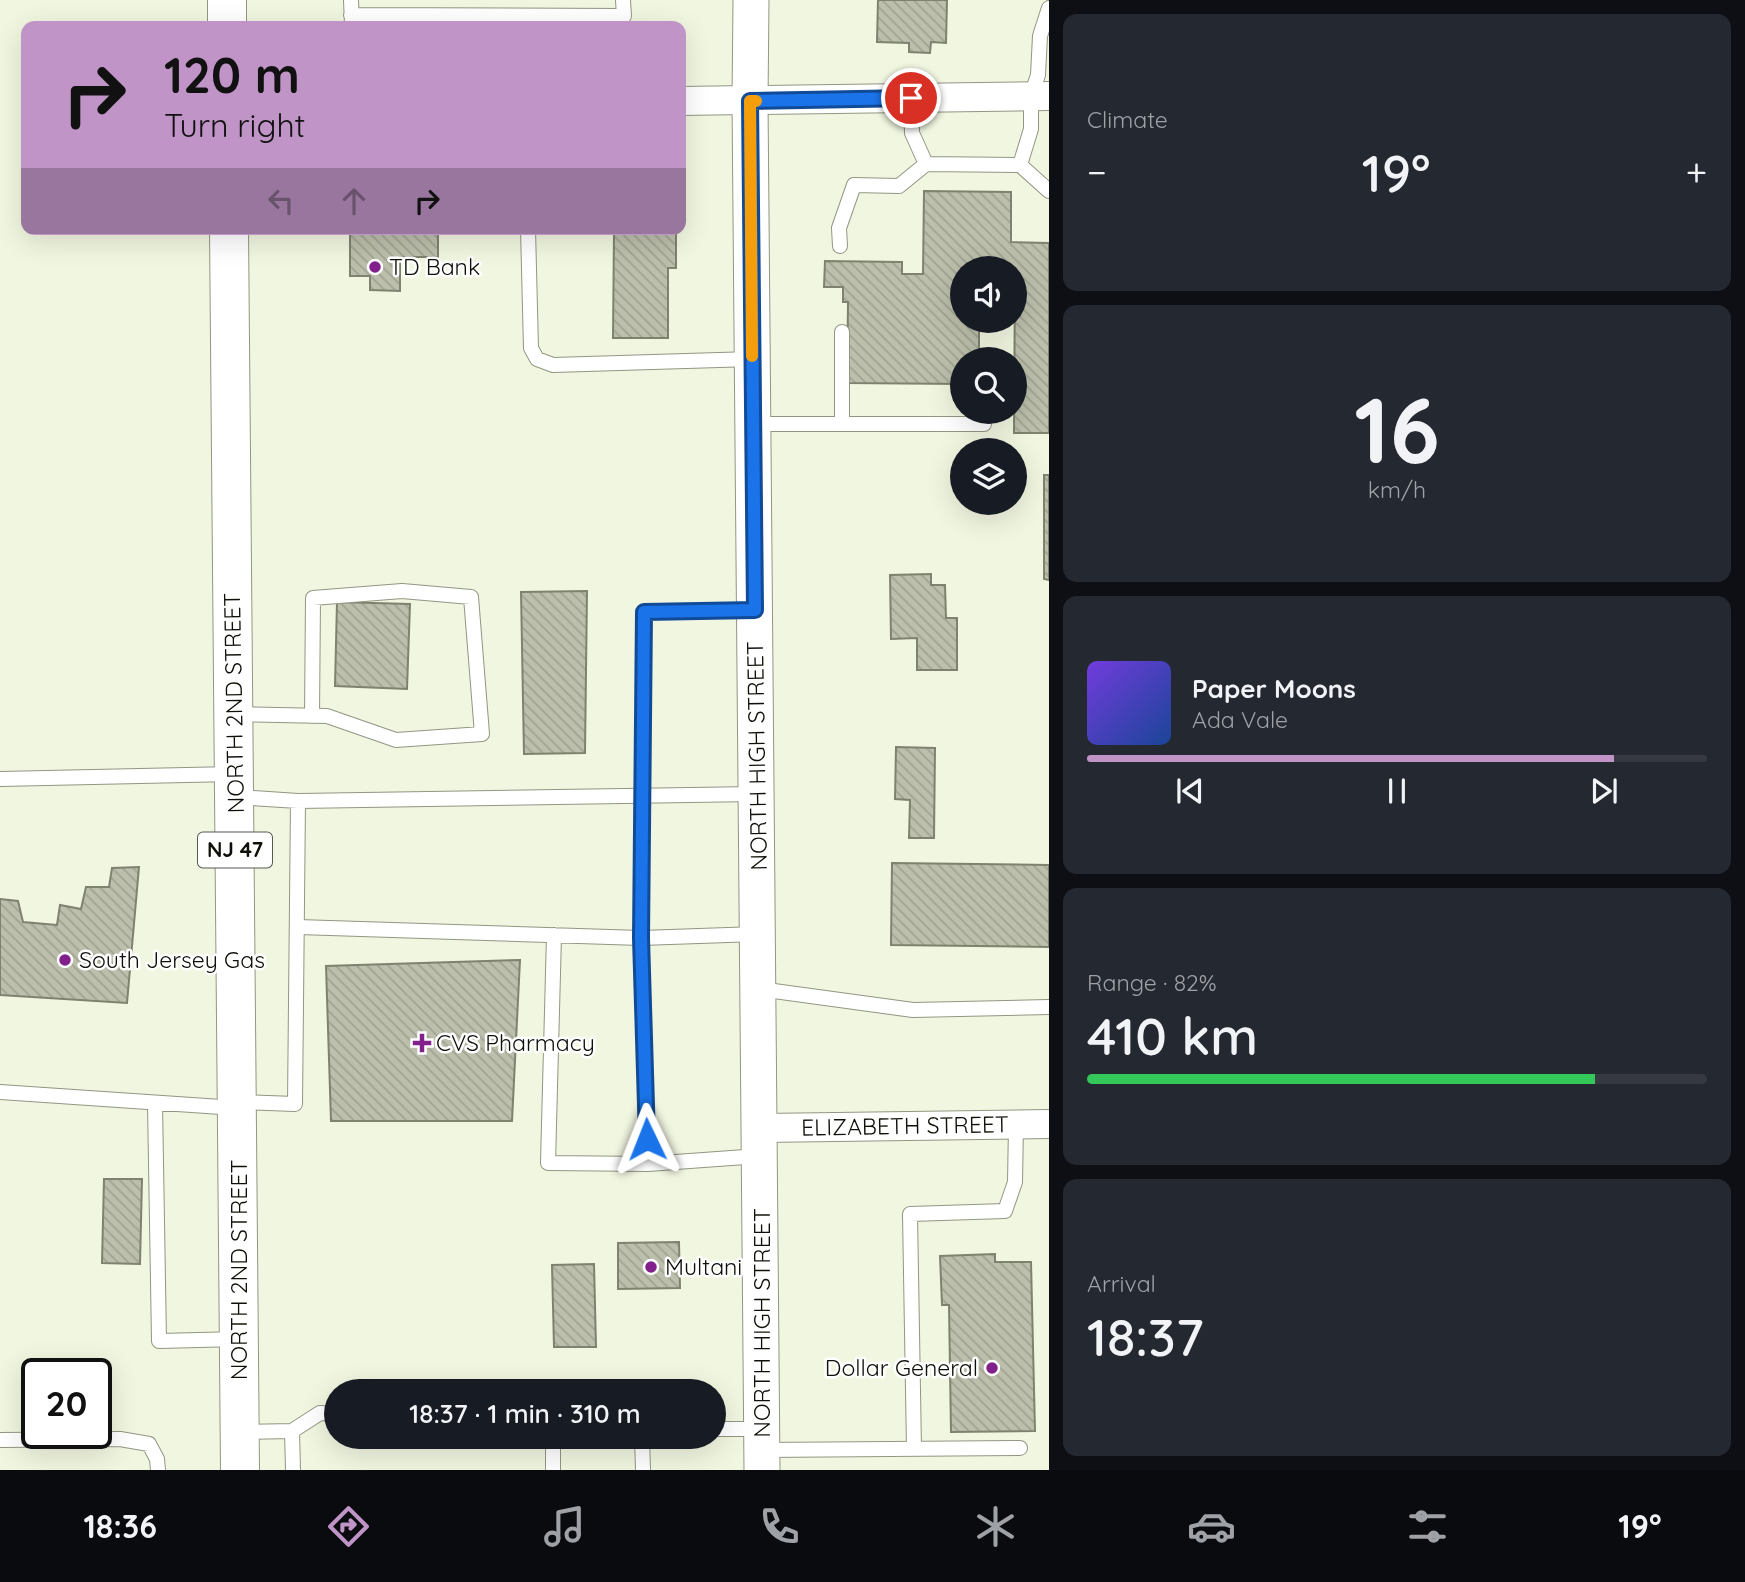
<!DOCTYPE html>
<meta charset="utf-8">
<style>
:root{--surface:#171b24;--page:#242831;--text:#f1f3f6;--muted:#9ea1a6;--line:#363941;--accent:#c094c6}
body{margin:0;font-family:Quicksand,sans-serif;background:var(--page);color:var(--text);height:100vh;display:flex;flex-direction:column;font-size:26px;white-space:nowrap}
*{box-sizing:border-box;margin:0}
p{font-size:23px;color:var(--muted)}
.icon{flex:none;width:38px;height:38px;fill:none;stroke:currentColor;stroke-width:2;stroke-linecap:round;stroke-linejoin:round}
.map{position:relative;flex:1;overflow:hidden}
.details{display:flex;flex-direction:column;gap:14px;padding:14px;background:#0d0f14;width:696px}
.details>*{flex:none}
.hud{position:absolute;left:21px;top:21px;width:665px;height:214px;border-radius:14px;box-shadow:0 7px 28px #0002;background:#c094c6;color:#111;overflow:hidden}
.controls{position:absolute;left:950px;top:256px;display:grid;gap:14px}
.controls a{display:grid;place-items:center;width:77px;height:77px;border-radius:50%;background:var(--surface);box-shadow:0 7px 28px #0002;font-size:35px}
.speed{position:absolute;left:21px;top:1358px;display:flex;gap:14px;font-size:35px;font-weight:700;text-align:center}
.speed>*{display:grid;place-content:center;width:91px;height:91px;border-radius:50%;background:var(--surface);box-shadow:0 7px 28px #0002;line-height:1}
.speed .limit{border:4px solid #111;border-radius:10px;background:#fff;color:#111}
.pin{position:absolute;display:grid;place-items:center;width:60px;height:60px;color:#fff;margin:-30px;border:4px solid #fff;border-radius:50%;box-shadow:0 2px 7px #0007}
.me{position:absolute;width:77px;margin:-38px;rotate:358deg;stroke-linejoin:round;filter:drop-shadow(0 0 5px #0008)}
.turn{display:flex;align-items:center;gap:24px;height:147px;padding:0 28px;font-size:32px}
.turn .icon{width:91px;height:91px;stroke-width:2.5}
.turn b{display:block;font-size:49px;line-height:60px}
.lanes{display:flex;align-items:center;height:66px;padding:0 28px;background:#0003;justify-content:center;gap:35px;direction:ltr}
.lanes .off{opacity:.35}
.big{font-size:52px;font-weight:600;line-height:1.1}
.details .widget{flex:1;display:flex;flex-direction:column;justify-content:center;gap:10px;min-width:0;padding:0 24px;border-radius:14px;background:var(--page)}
.details .dial{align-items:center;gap:0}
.dial b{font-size:91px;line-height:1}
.song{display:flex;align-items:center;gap:21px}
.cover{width:84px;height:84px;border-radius:10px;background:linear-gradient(135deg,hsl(260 70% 55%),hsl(220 70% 35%))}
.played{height:7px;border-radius:4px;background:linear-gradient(90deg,var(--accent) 85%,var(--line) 85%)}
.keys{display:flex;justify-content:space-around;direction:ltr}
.heat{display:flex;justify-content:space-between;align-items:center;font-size:38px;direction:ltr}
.charge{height:10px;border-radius:5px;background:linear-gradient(90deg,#34c759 82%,var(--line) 0)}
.trip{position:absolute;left:324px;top:1379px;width:402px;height:70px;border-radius:35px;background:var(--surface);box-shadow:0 7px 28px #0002;font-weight:600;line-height:70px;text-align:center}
.dock{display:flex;height:112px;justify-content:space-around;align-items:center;background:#090b0e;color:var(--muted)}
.dock .icon{width:49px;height:49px}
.dock .selected{color:var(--accent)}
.dock b{font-size:32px;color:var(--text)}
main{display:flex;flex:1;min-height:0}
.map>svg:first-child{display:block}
.building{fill:url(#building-back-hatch);stroke:#7e826e;stroke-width:2}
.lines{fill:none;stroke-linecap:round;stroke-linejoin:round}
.service-casing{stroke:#929682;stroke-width:16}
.minor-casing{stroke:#929682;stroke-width:30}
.tertiary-casing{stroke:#929682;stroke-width:37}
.primary-casing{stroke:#929682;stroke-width:40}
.service{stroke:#fff;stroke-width:14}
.minor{stroke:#fff;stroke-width:28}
.tertiary{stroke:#fff;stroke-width:35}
.primary{stroke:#fff;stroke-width:38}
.route-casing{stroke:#114b97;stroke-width:18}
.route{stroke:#1a73e8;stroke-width:12}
.slow{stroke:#f59e0b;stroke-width:12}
.poi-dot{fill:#83218c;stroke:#fff;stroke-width:2.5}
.labels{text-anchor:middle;stroke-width:5;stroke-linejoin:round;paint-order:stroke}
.shield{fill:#fff;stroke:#575853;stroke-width:2}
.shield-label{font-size:21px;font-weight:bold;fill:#0f1009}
.poi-label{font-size:23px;fill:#0f1009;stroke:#fff;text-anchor:start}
.street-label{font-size:23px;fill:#0f1009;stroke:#fff}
</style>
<main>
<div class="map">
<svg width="1049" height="1470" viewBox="0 0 1049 1470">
<defs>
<pattern id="building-back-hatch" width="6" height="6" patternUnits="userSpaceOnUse" patternTransform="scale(1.75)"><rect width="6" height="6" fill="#bbbfab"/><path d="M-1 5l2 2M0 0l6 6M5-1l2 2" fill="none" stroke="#a0a392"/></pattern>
</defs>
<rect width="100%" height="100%" fill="#f1f6e0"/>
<path class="building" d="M 878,0 L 947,0 L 946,43 L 931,42 L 930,53 L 909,52 L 909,43 L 877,42 Z
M 924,191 L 1011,192 L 1011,242 L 1049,243 L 1049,433 L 1014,433 L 1015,268 L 962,268 L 962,320 L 979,320 L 979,359 L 962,359 L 962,384 L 847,383 L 848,302 L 843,302 L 843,287 L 824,287 L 825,261 L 902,262 L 902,274 L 923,274 Z
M 350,229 L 438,229 L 438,257 L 400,257 L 400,291 L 370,290 L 370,276 L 350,276 Z
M 569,229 L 676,229 L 676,268 L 668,268 L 668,338 L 613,338 L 614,231 Z
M 1044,475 L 1049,475 L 1049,580 L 1044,579 Z
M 931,574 L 931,585 L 945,585 L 946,618 L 957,618 L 957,670 L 917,670 L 917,638 L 891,639 L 890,575 Z
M 587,591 L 585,753 L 524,754 L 521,592 Z
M 337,602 L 410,604 L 407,689 L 335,686 Z
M 896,747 L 935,748 L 934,838 L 909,838 L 910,800 L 895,799 Z
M 892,863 L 1049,865 L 1049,947 L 891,945 Z
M 139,867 L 127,1003 L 0,995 L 0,899 L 18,901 L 23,922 L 57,925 L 60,905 L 81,909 L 86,887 L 109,887 L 112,868 Z
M 520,960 L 512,1121 L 331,1121 L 326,966 Z
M 104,1179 L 142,1179 L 140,1264 L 102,1263 Z
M 679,1242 L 680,1288 L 618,1289 L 618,1243 Z
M 995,1254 L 995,1262 L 1031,1262 L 1035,1431 L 951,1432 L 949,1305 L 942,1305 L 940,1256 Z
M 594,1264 L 596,1347 L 554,1347 L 552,1265 Z"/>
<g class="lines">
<defs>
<path id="service" d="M 351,0 L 352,26
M 351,15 L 624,16 L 623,0
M 911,98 L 912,133 L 926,164
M 1020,165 L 1031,129 L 1031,96 L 1038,75 L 1040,36 L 1049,8
M 528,229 L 531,348 L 537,359 L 553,365 L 753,359
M 840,246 L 839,228 L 854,185 L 899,186 L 926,164 L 1020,165 L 1049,191
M 842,332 L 842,424 L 984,424
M 753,424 L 842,424
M 235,714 L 327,716 L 396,740 L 482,734 L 471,597 L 402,591 L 313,598 L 312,716
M 0,779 L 233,774
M 237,797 L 298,801 L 756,794
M 298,927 L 641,938 L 644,612 L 753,610
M 554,935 L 548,1163 L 648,1164 L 641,938 L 757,934
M 759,989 L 913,1010 L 1049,1007
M 0,1092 L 236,1108
M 239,1102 L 295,1104 L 298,801
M 155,1103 L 159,1341 L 239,1339
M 648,1164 L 759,1156
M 714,1429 L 762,1429
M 292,1431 L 293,1470
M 241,1432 L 292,1431 L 320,1413 L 336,1414
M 642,1437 L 643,1470
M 0,1440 L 120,1439 L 149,1444 L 157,1459 L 158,1470
M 914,1449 L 910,1214 L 1005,1211 L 1015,1182 L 1016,1125
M 763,1450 L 1020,1448
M 553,1470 L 553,1437"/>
<path id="minor" d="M 681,101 L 1049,96
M 761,1128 L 1049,1124"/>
<path id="tertiary" d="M 751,0 L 750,101 L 762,1470"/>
<path id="primary" d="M 227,0 L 227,26
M 229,229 L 240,1470"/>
</defs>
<use href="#service" class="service-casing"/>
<use href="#minor" class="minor-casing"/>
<use href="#tertiary" class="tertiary-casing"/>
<use href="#primary" class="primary-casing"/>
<use href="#service" class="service"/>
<use href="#minor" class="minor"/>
<use href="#tertiary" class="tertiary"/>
<use href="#primary" class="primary"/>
</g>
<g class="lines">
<defs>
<path id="route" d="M 647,1139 L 641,938 L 644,612 L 755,610 L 750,101 L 911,98"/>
</defs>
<use href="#route" class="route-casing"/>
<use href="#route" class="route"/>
<path class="slow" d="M 752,356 L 750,101 L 756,101"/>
</g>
<g class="poi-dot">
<circle cx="375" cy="267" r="7"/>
<circle cx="65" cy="960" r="7"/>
<path d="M418.5 1032.5h7v7h7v7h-7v7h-7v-7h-7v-7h7z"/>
<circle cx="651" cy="1267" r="7"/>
<circle cx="992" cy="1368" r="7"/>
</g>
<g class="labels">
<rect class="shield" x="198" y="832.5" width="74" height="35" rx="5"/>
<g class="shield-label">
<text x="235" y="857">NJ 47</text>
</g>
<g class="poi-label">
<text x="389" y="275">TD Bank</text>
<text x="79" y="968">South Jersey Gas</text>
<text x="436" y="1051">CVS Pharmacy</text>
<text x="665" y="1275">Multani</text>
<text x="978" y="1376" text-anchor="end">Dollar General</text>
</g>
<g class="street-label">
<text transform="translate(234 703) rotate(-91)" y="8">NORTH 2ND STREET</text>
<text transform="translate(757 756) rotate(-91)" y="8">NORTH HIGH STREET</text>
<text transform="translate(905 1126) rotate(-1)" y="8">ELIZABETH STREET</text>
<text transform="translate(239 1270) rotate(-90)" y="8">NORTH 2ND STREET</text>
<text transform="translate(762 1323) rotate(-90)" y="8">NORTH HIGH STREET</text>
</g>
</g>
</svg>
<div class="controls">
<a><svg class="icon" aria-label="sound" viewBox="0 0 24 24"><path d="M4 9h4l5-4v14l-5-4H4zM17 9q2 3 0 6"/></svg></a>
<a><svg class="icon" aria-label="search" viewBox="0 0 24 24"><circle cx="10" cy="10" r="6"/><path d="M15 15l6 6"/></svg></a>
<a><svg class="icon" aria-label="layers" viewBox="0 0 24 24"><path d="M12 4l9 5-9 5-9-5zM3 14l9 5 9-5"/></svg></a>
</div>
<div class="speed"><div class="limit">20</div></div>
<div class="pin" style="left:911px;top:98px;background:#d93025"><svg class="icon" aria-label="arrive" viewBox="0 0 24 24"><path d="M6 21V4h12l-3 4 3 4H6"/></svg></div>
<svg class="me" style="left:647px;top:1139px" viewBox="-20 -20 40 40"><path d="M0-17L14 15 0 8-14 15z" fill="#1a73e8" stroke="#fff" stroke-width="4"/></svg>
<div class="trip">18:37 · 1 min · 310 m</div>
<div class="hud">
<div class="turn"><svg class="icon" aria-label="right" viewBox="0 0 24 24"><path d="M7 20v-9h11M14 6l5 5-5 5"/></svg><div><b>120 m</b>Turn right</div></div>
<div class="lanes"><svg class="icon off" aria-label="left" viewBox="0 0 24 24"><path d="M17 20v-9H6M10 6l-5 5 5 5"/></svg><svg class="icon off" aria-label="ahead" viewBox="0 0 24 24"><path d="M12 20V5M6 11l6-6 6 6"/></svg><svg class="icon" aria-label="right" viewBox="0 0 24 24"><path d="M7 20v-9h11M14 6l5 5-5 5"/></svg></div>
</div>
</div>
<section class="details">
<div class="widget"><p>Climate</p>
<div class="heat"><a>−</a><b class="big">19°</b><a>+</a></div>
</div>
<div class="widget dial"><b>16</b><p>km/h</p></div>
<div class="widget">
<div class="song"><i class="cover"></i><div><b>Paper Moons</b><p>Ada Vale</p></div></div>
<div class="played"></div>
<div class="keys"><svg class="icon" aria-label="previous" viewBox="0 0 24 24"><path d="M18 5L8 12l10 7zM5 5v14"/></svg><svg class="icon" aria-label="pause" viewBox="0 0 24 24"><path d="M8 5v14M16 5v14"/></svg><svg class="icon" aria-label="next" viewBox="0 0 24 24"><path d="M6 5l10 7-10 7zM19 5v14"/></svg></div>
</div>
<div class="widget"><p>Range · 82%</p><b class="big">410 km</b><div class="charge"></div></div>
<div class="widget"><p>Arrival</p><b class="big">18:37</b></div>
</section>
</main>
<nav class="dock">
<b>18:36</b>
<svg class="icon selected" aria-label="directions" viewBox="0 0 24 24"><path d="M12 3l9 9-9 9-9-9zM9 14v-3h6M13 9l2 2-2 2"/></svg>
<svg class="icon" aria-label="music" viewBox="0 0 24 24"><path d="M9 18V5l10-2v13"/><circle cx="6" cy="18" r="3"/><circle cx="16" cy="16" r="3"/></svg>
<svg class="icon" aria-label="phone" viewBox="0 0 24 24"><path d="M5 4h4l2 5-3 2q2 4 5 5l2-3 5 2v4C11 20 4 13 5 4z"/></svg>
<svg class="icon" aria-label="climate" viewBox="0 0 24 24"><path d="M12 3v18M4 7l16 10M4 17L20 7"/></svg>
<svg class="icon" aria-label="car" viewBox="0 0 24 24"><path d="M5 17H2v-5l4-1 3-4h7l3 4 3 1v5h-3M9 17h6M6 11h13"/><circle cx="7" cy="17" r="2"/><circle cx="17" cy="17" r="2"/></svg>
<svg class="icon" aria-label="filters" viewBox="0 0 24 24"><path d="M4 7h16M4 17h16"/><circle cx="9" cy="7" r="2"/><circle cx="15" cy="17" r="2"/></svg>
<b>19°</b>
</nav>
